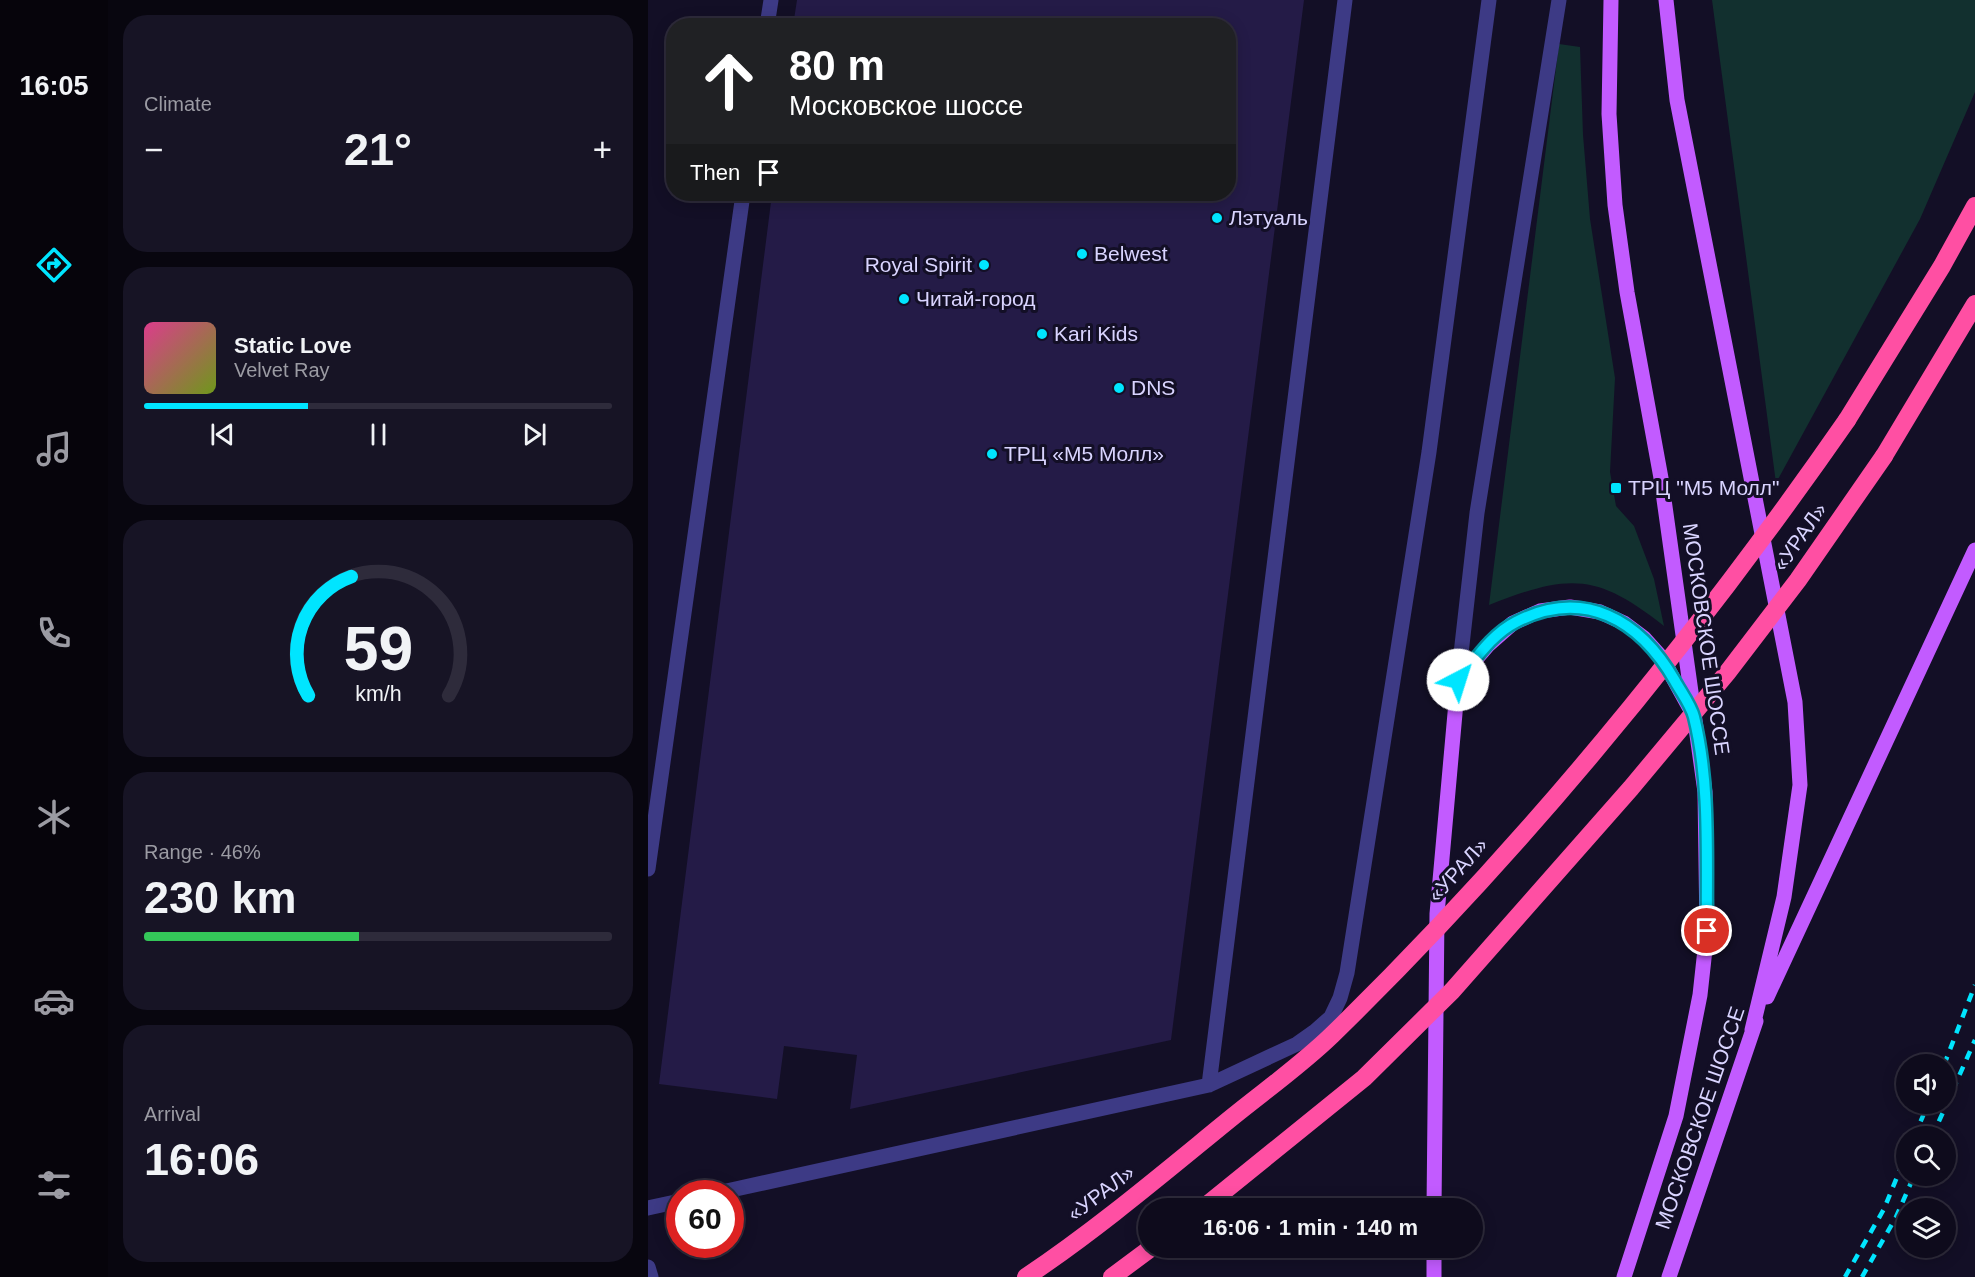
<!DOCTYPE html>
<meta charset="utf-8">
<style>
:root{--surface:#0e0b1c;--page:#171425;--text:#f1f3f6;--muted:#9b9ba3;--line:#2e2b3b;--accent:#00e5ff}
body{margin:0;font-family:Helvetica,sans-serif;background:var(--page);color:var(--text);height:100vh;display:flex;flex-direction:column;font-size:22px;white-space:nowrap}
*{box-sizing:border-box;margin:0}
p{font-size:20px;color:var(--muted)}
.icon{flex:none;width:33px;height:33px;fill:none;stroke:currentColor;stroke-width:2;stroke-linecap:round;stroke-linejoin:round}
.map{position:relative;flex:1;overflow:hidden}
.panel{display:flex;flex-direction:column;gap:15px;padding:15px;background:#08060f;width:540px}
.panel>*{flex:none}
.hud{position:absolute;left:18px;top:18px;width:570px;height:183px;border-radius:24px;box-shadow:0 3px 15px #0003,0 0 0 2px var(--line);background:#202124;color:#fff;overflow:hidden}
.tools{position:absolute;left:1248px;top:1054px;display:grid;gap:12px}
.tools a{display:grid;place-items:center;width:60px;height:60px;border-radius:50%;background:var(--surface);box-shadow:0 3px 15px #0003,0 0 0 2px var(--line);font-size:30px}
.speed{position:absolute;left:18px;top:1180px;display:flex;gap:12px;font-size:30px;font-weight:700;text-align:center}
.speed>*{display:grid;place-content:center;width:78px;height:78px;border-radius:50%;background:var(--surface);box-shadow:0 3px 15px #0003,0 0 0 2px var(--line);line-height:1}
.speed .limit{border:9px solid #d22;background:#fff;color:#111}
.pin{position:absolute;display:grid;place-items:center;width:51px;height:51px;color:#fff;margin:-26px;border:3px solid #fff;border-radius:50%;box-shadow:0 2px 6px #0007}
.me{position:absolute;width:66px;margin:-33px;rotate:40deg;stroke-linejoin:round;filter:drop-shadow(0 0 4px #0008)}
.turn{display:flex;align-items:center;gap:21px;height:126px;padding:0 24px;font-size:27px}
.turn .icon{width:78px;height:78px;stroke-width:2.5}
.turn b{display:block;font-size:42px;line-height:51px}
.then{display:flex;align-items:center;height:57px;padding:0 24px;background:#0003;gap:12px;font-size:22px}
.big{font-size:45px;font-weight:700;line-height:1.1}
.panel .tile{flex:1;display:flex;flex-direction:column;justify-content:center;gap:9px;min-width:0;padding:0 21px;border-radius:24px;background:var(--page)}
.panel .dial{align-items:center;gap:0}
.dial svg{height:156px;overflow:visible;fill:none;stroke:var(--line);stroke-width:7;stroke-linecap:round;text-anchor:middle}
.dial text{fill:var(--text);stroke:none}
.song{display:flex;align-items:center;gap:18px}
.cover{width:72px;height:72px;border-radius:9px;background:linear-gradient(135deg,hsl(330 70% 55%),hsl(80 70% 35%))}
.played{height:6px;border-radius:3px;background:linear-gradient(90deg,var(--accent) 35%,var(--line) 35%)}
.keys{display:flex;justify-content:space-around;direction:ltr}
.heat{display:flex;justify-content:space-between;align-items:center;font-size:33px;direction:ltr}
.charge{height:9px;border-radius:4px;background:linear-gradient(90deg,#34c759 46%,var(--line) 0)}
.trip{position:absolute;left:490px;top:1198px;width:345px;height:60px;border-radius:30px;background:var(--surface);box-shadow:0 3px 15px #0003,0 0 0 2px var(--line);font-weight:700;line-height:60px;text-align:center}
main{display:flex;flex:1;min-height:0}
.tabs{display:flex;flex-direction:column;width:108px;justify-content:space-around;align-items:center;background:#06040b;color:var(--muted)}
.tabs .icon{width:42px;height:42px}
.tabs .selected{color:var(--accent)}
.tabs b{font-size:27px;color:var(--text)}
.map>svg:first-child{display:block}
.green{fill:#12302f}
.building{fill:#241b47}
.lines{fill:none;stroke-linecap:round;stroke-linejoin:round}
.minor{stroke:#3d3a85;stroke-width:15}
.major{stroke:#c25bff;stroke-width:15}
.highway{stroke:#ff4fa3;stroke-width:18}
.rail{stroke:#00e5ff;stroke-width:4.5;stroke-dasharray:9 8;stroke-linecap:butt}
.highway-bridge{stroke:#ff4fa3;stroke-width:18}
.route-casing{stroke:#0095a6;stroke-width:15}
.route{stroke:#00e5ff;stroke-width:10}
.poi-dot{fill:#00e5ff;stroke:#130f26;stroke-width:2}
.labels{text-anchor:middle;stroke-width:6;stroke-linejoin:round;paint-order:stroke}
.poi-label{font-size:21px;fill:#d9d4ff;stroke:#130f26;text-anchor:start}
.street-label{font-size:21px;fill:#d9d4ff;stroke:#130f26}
</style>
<main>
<nav class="tabs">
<b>16:05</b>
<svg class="icon selected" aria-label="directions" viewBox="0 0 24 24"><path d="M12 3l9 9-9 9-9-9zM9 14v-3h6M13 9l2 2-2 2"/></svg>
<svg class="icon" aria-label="music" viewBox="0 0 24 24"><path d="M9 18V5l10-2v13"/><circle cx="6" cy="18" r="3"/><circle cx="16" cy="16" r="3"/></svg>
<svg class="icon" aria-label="phone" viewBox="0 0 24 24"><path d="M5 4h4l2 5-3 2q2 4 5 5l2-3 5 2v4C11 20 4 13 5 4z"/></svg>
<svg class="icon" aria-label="climate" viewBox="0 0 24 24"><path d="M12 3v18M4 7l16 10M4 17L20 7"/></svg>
<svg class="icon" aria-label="car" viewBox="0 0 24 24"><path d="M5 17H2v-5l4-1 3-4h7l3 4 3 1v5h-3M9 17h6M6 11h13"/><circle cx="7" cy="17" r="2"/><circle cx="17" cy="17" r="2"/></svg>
<svg class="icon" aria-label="filters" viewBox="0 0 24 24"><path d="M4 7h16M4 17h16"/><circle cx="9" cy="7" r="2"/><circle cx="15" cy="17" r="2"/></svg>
</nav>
<section class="panel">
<div class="tile"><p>Climate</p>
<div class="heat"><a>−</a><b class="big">21°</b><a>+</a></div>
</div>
<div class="tile">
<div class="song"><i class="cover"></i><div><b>Static Love</b><p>Velvet Ray</p></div></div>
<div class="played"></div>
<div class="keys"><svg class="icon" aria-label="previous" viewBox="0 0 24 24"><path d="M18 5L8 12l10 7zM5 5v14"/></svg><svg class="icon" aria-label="pause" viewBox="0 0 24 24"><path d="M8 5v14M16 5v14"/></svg><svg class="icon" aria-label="next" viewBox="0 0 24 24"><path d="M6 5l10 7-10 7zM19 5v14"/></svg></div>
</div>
<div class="tile dial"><svg viewBox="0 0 100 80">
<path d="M14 69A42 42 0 1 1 86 69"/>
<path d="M14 69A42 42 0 0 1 36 8" stroke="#00e5ff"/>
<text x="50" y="56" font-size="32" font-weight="700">59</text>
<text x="50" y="72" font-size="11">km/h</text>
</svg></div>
<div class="tile"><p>Range · 46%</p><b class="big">230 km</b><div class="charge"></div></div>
<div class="tile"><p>Arrival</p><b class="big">16:06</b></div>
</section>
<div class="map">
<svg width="1327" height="1277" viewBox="0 0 1327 1277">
<rect width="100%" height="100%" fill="#130f26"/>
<path class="green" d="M 1064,0 L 1327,0 L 1327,92 L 1272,219 L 1128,483 Z
M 911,44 L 932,47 L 935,135 L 942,219 L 967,378 L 962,472 L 968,506 L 986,526 L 1006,579 L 1016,626 C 948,572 920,574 841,605 Z"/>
<path class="building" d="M 149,0 L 656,0 L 523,1040 L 202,1109 L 209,1055 L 136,1046 L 129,1099 L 11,1084 L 124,194 L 580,194 L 580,26 L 145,26 Z"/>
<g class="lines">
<path class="minor" d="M 119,26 L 123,0
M 810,680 L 829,513 L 911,0
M 0,869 L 95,194
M 561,1085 L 697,0
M 65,1194 L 561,1085 L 649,1044 L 666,1032 L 683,1017 L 692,998 L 699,973 L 781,452 L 841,0
M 0,1208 L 32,1201
M 0,1267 L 3,1277"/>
<path class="major" d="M 963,0 L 961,114 L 967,205 L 979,292 L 1013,478 L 1057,792 L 1059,931 L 1052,995 L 1028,1116 L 976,1277
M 1018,0 L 1029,100 L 1147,702 L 1152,785 L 1136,897 L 1104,1030
M 1119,997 L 1327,550
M 786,1209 L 789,914 L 810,680 L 840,645 L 865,623 L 892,611 L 922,607 L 952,612 L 976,623 L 996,638 L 1014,658 L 1041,707
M 786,1277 L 786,1248
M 1021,1277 L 1108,1021"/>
<path class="highway" d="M 1199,420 L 1294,266 L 1327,206
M 1236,456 L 1327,304
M 464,1277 L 503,1248"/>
<path class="rail" d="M 1296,1065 L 1327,985
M 1266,1137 L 1280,1104
M 1284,1137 L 1327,1040
M 1197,1277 L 1236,1209 L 1258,1155
M 1214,1277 L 1248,1217 L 1266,1176"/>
<path class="highway-bridge" d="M 554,1209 L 716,1078 L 804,991 L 983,788 L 1079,673 L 1150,580 L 1236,456
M 378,1277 C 448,1230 512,1176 577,1123 C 612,1094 651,1067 684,1035 C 876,848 1046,640 1199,420"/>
</g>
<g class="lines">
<defs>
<path id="route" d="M 810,680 C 827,660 844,634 868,622 C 936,587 992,620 1027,681 C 1033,692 1043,705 1046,717 C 1063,786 1058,861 1059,931"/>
</defs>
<use href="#route" class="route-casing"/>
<use href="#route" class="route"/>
</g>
<g class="poi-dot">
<circle cx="569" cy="218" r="6"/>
<circle cx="434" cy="254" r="6"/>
<circle cx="336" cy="265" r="6"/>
<circle cx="256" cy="299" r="6"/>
<circle cx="394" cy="334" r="6"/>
<circle cx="471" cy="388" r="6"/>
<circle cx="344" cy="454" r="6"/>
<rect x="962" y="482" width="12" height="12" rx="3"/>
</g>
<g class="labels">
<g class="poi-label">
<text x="581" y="225">Лэтуаль</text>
<text x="446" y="261">Belwest</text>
<text x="324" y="272" text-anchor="end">Royal Spirit</text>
<text x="268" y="306">Читай-город</text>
<text x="406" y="341">Kari Kids</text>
<text x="483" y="395">DNS</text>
<text x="356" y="461">ТРЦ «М5 Молл»</text>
<text x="980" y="495">ТРЦ "М5 Молл"</text>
</g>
<g class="street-label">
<text transform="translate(1152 537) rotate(-55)" y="7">«УРАЛ»</text>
<text transform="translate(1058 639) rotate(82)" y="7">МОСКОВСКОЕ ШОССЕ</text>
<text transform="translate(810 870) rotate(-48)" y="7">«УРАЛ»</text>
<text transform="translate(1052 1118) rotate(-71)" y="7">МОСКОВСКОЕ ШОССЕ</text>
<text transform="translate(453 1193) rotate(-37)" y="7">«УРАЛ»</text>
</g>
</g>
</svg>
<div class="tools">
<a><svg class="icon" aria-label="sound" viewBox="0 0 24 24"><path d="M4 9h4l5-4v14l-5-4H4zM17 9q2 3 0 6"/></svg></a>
<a><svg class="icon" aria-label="search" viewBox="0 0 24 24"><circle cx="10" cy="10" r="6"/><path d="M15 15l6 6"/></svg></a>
<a><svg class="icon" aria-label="layers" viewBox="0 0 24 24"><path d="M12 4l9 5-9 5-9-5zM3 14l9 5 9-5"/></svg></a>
</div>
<div class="speed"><div class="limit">60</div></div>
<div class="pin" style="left:1059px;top:931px;background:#d93025"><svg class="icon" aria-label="arrive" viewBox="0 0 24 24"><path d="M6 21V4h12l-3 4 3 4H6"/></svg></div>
<svg class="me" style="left:810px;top:680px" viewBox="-20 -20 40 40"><circle r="19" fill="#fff"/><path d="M0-13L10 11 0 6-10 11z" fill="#00e5ff"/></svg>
<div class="trip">16:06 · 1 min · 140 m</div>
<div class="hud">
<div class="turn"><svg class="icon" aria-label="ahead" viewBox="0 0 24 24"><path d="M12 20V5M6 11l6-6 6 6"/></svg><div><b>80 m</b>Московское шоссе</div></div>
<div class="then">Then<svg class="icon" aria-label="arrive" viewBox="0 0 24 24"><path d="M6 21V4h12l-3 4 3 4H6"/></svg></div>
</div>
</div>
</main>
